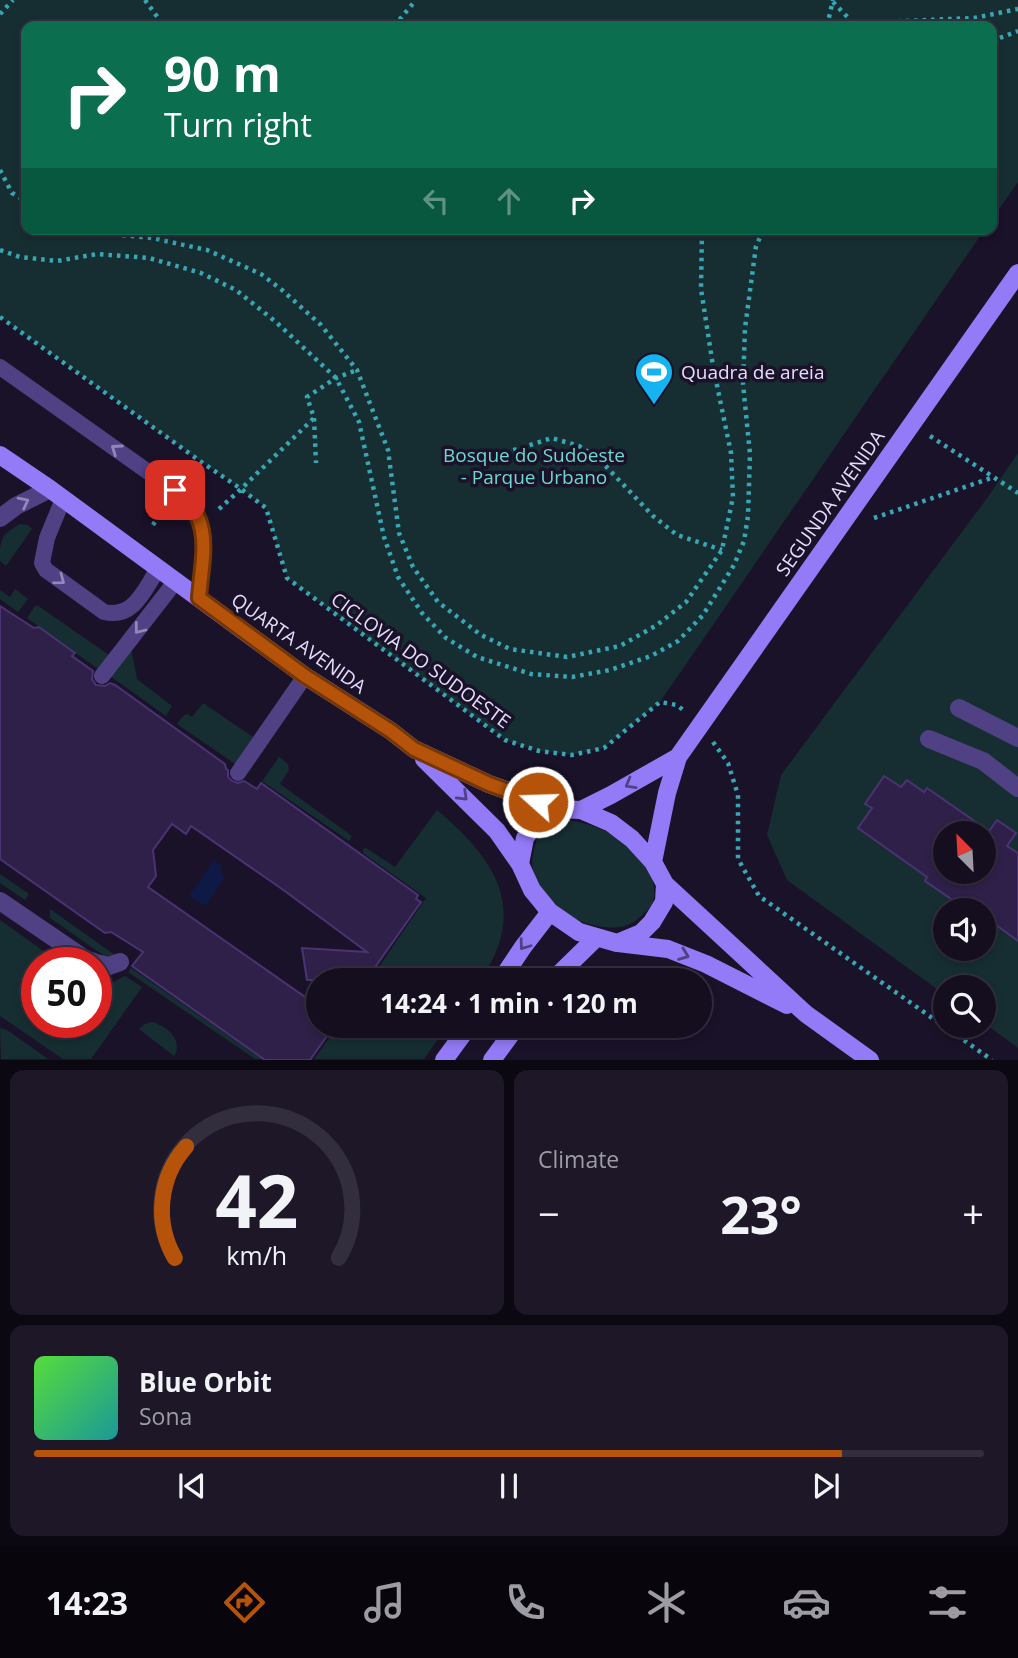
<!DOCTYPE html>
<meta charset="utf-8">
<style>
:root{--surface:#140e1f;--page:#1d1728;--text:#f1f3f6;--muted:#9d9ca4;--line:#332e3d;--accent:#b45309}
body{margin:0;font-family:"Open Sans",sans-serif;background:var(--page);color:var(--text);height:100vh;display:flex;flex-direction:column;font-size:26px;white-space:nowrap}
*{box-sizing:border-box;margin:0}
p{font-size:23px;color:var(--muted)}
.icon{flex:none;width:38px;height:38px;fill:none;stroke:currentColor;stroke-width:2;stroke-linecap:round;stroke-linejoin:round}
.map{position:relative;height:1060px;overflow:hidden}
.sheet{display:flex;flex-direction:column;gap:10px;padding:10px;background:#0b0811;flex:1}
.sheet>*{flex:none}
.top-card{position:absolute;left:21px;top:21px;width:976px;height:214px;border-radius:14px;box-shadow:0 4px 10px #0003,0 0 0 2px var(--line);background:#0b6e4f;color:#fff;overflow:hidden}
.needle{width:46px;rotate:336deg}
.fabs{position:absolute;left:933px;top:821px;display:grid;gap:14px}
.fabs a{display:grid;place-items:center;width:63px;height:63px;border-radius:50%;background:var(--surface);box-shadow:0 4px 10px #0003,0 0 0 2px var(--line);font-size:35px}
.speed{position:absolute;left:21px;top:947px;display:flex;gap:14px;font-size:35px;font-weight:700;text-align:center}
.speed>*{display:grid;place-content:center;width:91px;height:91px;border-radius:50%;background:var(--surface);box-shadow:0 4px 10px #0003,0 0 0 2px var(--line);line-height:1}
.speed .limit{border:10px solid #d22;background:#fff;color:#111}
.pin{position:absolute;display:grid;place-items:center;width:60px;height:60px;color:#fff;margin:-30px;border-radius:14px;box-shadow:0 4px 10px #0006}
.me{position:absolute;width:77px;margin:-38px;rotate:290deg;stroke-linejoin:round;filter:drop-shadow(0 0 5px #0008)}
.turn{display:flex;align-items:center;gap:24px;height:147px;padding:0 28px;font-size:32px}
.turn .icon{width:91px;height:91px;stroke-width:2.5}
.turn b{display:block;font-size:49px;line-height:60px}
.lanes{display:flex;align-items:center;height:66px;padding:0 28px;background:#0003;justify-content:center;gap:35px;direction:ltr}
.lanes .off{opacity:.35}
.big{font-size:52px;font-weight:700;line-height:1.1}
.sheet .tile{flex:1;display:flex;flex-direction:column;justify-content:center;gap:10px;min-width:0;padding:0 24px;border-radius:14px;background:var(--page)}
.sheet .dial{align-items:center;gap:0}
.dial svg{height:182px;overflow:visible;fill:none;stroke:var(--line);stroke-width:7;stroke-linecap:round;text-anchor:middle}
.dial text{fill:var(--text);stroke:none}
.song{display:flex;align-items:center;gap:21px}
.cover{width:84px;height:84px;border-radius:10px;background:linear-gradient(135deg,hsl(110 70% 55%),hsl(180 70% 35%))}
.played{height:7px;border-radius:4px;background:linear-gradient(90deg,var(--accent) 85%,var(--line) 85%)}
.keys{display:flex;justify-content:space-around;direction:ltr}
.heat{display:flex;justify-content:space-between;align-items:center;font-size:38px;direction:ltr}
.sheet .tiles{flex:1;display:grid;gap:10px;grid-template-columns:1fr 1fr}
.tile:last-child{grid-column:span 2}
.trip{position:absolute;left:306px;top:968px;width:406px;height:70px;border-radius:35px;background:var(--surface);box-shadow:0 4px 10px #0003,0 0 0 2px var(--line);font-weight:700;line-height:70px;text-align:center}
.menu{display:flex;height:112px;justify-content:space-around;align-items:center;background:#08060c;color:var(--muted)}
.menu .icon{width:49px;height:49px}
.menu .selected{color:var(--accent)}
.menu b{font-size:32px;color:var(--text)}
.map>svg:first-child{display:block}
.green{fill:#162e32;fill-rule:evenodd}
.water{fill:#0f1945}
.building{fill:#2f2049;stroke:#4b3373;stroke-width:2;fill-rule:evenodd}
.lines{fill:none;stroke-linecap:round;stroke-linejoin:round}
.path{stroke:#39a6b4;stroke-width:4.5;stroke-dasharray:3.5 5;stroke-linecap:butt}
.lane{stroke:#4f4184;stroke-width:16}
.street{stroke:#4f4184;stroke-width:18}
.secondary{stroke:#937af6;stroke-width:18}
.oneway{stroke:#9387ba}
.oneway2{stroke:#504185}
.route-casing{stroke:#753606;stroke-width:18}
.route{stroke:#b45309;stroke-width:12}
.labels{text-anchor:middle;stroke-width:7;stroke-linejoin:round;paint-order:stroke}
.poi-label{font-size:19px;fill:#e6dcfd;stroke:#1a1229;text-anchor:start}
.park-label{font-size:19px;fill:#6cd9d1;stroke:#1a1229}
.street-label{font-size:19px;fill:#e6dcfd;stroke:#1a1229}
</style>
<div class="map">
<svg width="1018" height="1060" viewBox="0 0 1018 1060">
<rect width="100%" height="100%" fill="#1a1229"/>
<path class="green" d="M 0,0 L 1018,0 L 1018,182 L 992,219 L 992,26 L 26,26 L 26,229 L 985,229 L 660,702 L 604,748 L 572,755 L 539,751 L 505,740 L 287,578 L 266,508 L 241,489 L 200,461 L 0,317 Z
M 1018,453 L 1018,1048 L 984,1023 L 984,987 L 945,987 L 945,995 L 787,880 L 767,835 L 781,775 L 985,501 ZM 945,833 L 984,833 L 984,872 L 945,872 ZM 945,910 L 984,910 L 984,948 L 945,948 Z
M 20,524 L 28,525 L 32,529 L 6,566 L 0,561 C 0,540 0,535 20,524 Z
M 15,589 L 28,599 L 18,612 L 0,599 L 0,590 L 10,597 Z
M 37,605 L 109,655 L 98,669 L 27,618 L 35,606 Z
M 131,648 L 137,679 L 172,706 L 166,716 L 110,676 Z
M 203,703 L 253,737 L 235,764 L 177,724 L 184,715 L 188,714 L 192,717 Z
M 279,757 L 288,764 L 289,770 L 280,784 L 352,836 L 349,841 L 262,781 Z
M 437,810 C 494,858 530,909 480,980 L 370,980 L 426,898 L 363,853 L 363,849 L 366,848 L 395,867 Z
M 569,820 C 578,822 588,824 596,827 C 621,837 659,865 654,897 C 654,903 648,910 643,914 C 639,918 635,922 630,924 C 615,932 588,925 573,918 C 565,915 558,906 552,900 C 528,878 529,862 539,833 L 555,824 Z
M 0,874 L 29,894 L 25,900 L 0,883 Z
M 50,909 L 115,955 L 108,957 L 103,955 L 50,918 Z
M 0,920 L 59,962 L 37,962 L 37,1022 L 96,1022 L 96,984 L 111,983 L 125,976 L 142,987 L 91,1059 L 63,1059 L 0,1016 Z
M 131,968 L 262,1059 L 255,1059 L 128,972 Z
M 153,1022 C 167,1027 184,1040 174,1056 L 139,1029 L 145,1024 Z
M 338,1026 L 447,1026 L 424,1059 L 314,1059 Z
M 0,1028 L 7,1030 L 48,1059 L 1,1059 Z"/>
<path class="water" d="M 214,860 L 223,867 L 221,871 L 224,879 L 205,906 L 189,896 Z"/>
<path class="building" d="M 0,606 L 34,628 L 39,627 L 75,653 L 72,656 L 93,671 L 92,679 L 96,685 L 105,686 L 110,683 L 115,685 L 225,764 L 226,769 L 228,770 L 228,777 L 232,781 L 238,783 L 244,781 L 257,789 L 261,783 L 418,895 L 416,899 L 421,902 L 366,980 L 307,980 L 302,948 L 367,952 L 282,889 L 191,826 L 186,834 L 172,824 L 153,850 L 156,876 L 148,887 L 318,1006 L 318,1026 L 334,1026 L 310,1060 L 265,1060 L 132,966 L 143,952 L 111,932 L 105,933 L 0,859 Z
M 884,776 L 901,787 L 907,780 L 924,792 L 927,788 L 989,831 L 997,820 L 1016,833 L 1007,846 L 1018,853 L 1018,941 L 984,916 L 984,910 L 967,910 L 925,881 L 927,877 L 858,828 L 872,808 L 865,804 ZM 945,833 L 984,833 L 984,872 L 945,872 Z"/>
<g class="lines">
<path class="path" d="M 145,0 L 164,26
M 833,2 L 856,26
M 0,14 L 13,0
M 394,26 L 416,0
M 827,26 L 833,0
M 855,26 L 879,22 L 974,18 L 1018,9
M 992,41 L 1018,31
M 0,170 L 12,193 L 26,201
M 89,229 L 109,234 L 152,238 L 207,250 L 261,274 L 282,290 L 321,325 L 357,370 L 388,450 L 399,533 L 413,567 L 438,602 L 481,635 L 510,649 L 567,657 L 620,646 L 657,625 L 686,602 L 722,550 L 733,497 L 731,453 L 713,366 L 701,289 L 702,229
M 0,250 L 20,257 L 57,261 L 97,254 L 149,258 L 201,273 L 236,290 L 276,322 L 336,378 L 359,422 L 384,537 L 398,577 L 422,613 L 446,638 L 477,657 L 531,674 L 572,677 L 610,670 L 651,656 L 678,641 L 703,615 L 734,565 L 744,541 L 748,516 L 750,454 L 743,384 L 745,328 L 756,246 L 764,229
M 0,317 L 200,461 L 241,489 L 266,508 L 287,578 L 505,740 L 539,751 L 572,755 L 604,748 L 660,702 L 677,705 L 683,710
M 314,418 L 316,463
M 930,436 L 1018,493
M 447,452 L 489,458 L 552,438 L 579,446 L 599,459 L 653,516 L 677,535 L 722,550
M 219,509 L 241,489 L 314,418 L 307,397 L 336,378 L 357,370
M 874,518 L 994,477
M 153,525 L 163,509
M 713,742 L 728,763 L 738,795 L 738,859 L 759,896 L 992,1060"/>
<path class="lane" d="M 0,367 L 185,498 C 191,505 197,512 200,521 C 208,542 201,576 199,599
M 63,499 L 47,538 L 42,563 L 46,570 L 104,612 C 134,619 144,590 158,569
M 102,676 L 175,582
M 238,773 L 305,676"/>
<path class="street" d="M 0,518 L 16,506 L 50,489
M 959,708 L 1018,738
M 929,739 L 983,761 L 1018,788
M 0,901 L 85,959 L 94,962
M 96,963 L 109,966 L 120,962"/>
<path class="secondary" d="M 0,455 L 50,489 L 305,676 L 391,731 L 414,749 L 489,784 L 558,809
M 424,759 L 497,831 L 520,864
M 558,809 L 581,810 L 611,823 L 632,839 L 653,862 L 665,884 L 664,902 L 652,922 L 641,933 L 617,943 L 579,932 L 550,912 L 532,890 L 520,864 L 525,838 L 539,819 Z
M 581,810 L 611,795 L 678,757
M 653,862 L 667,793 L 678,757 L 1018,273
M 665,884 L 806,1014 L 870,1060
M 618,943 L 668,949 L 706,964 L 787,1005
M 501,980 L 523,947 L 550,912
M 553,980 L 597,937
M 444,1060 L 469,1026
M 492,1060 L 517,1026"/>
</g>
<defs><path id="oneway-chevron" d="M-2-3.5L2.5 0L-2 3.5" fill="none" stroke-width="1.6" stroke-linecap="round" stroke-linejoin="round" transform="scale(1.75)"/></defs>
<g class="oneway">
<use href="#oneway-chevron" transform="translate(116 449) rotate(-145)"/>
<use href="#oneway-chevron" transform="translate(24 502) rotate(-27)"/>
<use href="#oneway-chevron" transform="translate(60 580) rotate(37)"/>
<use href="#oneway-chevron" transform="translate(139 629) rotate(128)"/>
</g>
<g class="oneway2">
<use href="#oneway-chevron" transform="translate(630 784) rotate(150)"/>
<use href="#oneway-chevron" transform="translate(463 796) rotate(44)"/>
<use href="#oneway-chevron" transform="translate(524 945) rotate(126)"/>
<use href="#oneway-chevron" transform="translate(684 955) rotate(21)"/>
</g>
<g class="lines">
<defs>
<path id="route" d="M 175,490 C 215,520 202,555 199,598 L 305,676 L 391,731 L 414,749 L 489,784 L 538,802"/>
</defs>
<use href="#route" class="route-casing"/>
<use href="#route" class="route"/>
</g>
<defs>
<symbol id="stadium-pin" viewBox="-11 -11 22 30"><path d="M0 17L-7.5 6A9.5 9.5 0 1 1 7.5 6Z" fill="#15b4f0" stroke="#1a1229"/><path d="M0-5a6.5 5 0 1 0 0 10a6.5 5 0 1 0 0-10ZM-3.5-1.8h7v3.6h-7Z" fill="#fff"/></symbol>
</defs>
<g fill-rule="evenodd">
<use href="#stadium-pin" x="632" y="350" width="44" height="60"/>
</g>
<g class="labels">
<g class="poi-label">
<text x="681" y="379">Quadra de areia</text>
</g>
<g class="park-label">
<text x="534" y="462">Bosque do Sudoeste<tspan x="534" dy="22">- Parque Urbano</tspan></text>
</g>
<g class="street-label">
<text transform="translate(830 503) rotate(-55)" y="7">SEGUNDA AVENIDA</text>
<text transform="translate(299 643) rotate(35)" y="7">QUARTA AVENIDA</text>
<text transform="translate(421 660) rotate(36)" y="7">CICLOVIA DO SUDOESTE</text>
</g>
</g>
</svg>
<div class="fabs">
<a><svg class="needle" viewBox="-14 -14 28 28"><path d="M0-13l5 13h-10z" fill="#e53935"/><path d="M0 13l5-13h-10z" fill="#9d9ca4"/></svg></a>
<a><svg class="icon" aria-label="sound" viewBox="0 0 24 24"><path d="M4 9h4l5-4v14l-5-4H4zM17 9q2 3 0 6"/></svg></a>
<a><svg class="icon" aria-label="search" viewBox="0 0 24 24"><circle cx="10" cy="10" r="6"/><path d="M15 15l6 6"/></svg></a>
</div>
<div class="speed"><div class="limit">50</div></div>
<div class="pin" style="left:175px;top:490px;background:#d93025"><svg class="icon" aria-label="arrive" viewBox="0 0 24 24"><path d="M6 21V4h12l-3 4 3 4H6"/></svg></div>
<svg class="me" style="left:538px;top:802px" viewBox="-20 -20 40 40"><circle r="17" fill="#b45309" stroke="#fff" stroke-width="3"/><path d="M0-11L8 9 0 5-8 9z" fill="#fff"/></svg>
<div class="trip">14:24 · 1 min · 120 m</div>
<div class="top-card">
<div class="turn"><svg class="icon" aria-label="right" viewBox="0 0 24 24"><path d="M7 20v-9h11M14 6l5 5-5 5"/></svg><div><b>90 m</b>Turn right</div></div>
<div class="lanes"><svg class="icon off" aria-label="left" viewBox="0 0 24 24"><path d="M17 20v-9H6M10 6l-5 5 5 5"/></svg><svg class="icon off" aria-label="ahead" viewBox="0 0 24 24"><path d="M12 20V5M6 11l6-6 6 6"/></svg><svg class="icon" aria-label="right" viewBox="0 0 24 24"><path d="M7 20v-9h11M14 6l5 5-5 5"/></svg></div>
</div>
</div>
<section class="sheet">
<div class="tiles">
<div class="tile dial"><svg viewBox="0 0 100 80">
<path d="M14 69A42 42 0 1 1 86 69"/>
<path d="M14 69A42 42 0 0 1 19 20" stroke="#b45309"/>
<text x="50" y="56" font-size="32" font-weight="700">42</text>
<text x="50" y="72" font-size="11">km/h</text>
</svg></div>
<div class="tile"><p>Climate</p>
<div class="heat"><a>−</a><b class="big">23°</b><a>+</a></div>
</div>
<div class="tile">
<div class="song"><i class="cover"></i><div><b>Blue Orbit</b><p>Sona</p></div></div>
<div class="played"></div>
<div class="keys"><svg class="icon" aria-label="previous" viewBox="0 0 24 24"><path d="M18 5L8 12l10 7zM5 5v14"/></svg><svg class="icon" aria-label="pause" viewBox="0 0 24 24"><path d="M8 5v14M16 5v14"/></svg><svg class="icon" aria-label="next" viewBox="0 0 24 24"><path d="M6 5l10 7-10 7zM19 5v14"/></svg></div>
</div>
</div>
</section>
<nav class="menu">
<b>14:23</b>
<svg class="icon selected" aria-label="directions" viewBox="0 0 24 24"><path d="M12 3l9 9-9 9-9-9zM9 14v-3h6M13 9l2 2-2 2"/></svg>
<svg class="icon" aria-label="music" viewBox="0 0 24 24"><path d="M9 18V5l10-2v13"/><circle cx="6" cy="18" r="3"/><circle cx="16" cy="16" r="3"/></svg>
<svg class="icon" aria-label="phone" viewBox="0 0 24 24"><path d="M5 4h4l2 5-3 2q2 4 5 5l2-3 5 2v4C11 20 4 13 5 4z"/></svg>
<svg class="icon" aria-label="climate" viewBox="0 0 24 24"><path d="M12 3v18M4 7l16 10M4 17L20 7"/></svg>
<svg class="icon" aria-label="car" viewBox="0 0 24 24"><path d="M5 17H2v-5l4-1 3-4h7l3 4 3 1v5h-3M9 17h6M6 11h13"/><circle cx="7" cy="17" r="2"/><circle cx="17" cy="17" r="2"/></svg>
<svg class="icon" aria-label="filters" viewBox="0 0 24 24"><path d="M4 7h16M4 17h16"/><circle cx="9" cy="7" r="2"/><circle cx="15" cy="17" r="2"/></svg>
</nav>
